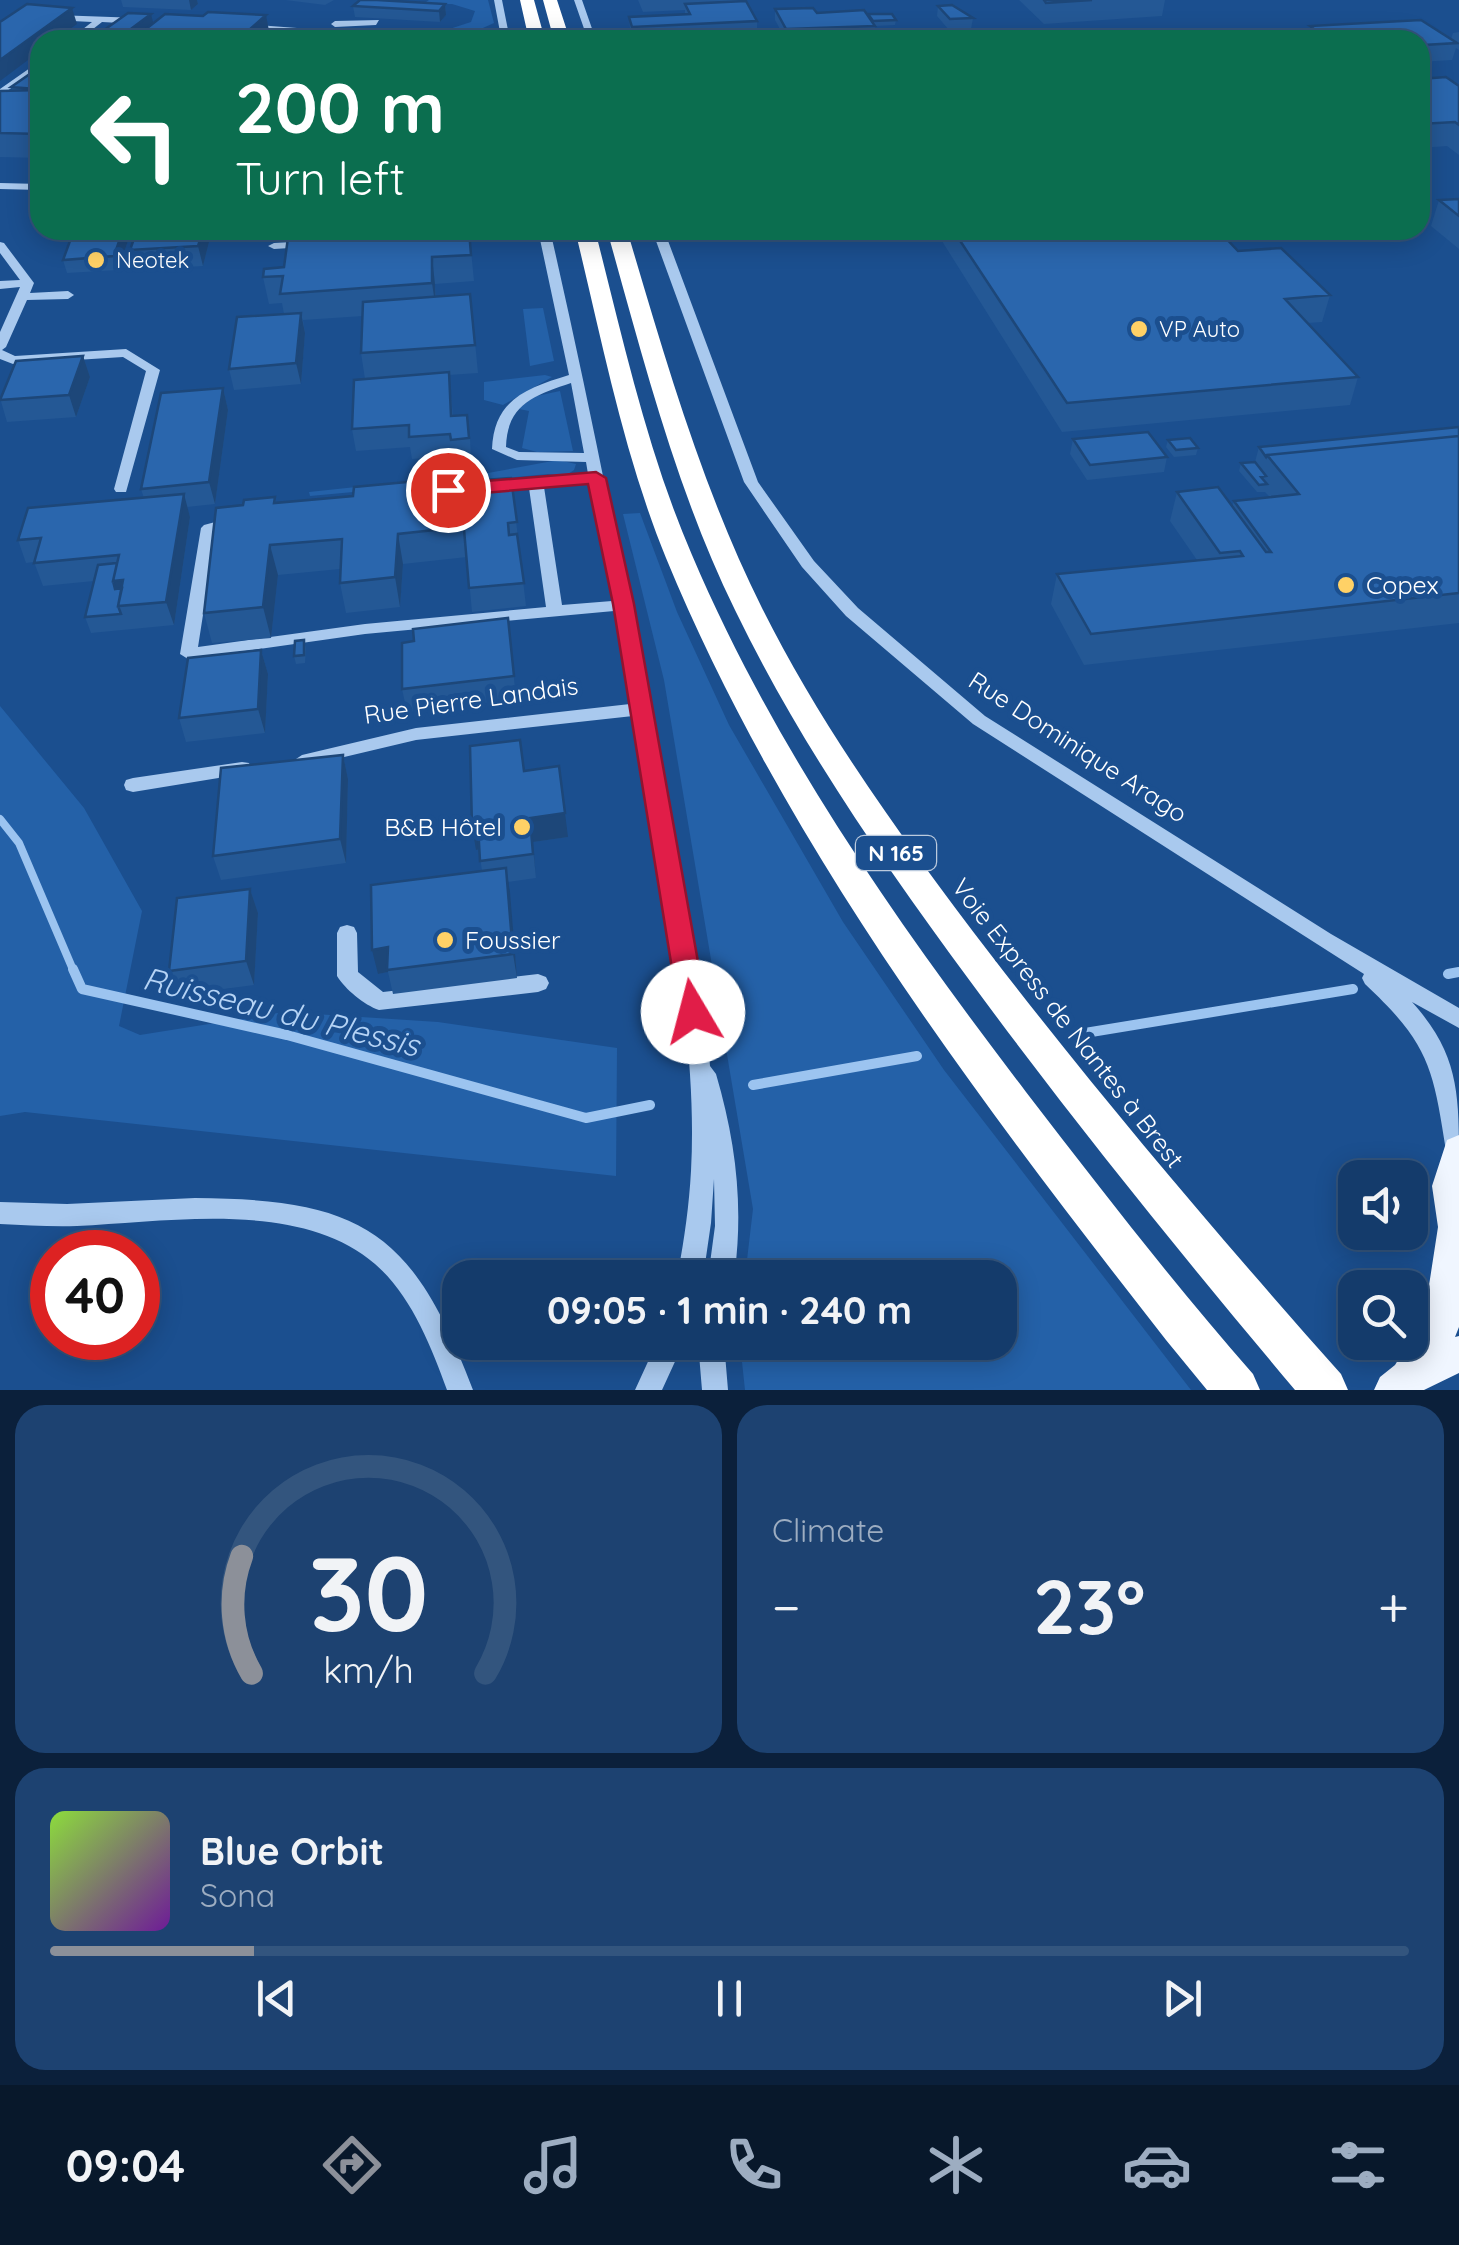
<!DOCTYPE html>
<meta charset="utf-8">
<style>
:root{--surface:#143b6b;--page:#1d4271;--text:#f1f3f6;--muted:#9dadc1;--line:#33557e;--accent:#8c9099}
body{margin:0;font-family:Quicksand,sans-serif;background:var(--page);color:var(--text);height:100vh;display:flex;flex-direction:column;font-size:38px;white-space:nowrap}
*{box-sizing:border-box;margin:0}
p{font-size:32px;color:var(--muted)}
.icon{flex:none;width:55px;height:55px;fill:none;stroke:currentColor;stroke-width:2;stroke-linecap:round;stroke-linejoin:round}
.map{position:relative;height:1390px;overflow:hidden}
.sheet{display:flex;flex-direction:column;gap:15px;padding:15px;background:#0b203b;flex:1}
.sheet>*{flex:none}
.guide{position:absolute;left:30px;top:30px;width:1400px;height:210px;border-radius:30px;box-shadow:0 5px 25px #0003,0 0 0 2px var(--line);background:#0b6e4f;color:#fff;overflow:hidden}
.controls{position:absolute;left:1338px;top:1160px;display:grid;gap:20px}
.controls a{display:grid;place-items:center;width:90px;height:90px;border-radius:20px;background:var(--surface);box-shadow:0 5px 25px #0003,0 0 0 2px var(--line);font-size:50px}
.speed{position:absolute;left:30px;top:1230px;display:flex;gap:20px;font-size:50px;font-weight:700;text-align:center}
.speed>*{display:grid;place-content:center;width:130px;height:130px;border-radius:50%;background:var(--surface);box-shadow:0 5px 25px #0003,0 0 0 2px var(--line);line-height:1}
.speed .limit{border:15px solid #d22;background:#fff;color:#111}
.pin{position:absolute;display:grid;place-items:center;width:85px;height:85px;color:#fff;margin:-42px;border:5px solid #fff;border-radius:50%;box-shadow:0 2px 10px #0007}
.me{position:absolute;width:110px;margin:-55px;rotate:352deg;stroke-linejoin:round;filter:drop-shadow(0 0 8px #0008)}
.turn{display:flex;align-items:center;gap:35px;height:210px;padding:0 40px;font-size:45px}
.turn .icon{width:130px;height:130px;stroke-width:2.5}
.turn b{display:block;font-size:70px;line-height:85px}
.big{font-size:75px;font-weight:700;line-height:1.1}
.sheet .card{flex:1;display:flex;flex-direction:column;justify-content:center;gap:15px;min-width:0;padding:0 35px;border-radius:30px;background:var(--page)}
.sheet .dial{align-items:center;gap:0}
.dial svg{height:260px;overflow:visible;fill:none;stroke:var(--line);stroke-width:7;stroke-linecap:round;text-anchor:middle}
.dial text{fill:var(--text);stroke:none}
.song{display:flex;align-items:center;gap:30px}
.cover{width:120px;height:120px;border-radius:15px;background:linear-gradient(135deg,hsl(90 70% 55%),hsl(280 70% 35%))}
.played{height:10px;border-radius:5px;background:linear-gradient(90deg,var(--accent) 15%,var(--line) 15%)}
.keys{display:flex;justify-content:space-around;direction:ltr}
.heat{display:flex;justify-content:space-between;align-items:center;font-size:55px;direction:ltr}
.sheet .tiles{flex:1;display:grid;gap:15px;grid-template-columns:1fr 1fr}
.card:last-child{grid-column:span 2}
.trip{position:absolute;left:442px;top:1260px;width:575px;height:100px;border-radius:30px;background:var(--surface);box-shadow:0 5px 25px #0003,0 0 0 2px var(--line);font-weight:700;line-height:100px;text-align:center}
.tabs{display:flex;height:160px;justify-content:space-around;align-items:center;background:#08182b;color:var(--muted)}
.tabs .icon{width:70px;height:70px}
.tabs .current{color:var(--accent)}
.tabs b{font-size:45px;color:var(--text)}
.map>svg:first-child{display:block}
.green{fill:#2461a8}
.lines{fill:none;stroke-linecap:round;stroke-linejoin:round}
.stream-far1{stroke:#9cc4f0;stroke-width:8}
.stream{stroke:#9cc4f0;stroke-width:10}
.minor{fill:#a9c9ee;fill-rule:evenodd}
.major{fill:#f0f6ff;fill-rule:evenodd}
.highway{fill:#fff;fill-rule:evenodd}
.wall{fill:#245895}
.shaded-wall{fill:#1d4779}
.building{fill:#2a66ad;stroke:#1d4779;stroke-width:2.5}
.route{fill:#e11d48;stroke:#92132f;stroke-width:2.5}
.poi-dot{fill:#ffd166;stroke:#1b4f8f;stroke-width:4}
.labels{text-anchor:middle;stroke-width:10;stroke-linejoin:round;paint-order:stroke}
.far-poi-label{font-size:22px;fill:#fff;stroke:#1b4f8f;text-anchor:start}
.shield{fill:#1b4f8f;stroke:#bbcadd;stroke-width:2.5}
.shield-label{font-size:22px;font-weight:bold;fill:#fff}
.poi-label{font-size:25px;fill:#fff;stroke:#1b4f8f;text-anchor:start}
.street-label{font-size:25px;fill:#fff;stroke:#1b4f8f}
.near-water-label{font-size:32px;font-style:italic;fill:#b5d3f5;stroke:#1b4f8f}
</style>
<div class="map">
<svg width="1459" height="1390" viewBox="0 0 1459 1390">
<rect width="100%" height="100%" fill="#1b4f8f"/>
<path class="green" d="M 429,0 L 488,0 L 494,23 L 474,32 L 437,33 L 471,22 L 475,11 L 452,4 L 423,4 Z
M 543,308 L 554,361 L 530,366 L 523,309 Z
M 545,375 L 552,377 L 503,405 L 484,400 L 484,382 Z
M 560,391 L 573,451 L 537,452 L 522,448 L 529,411 L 519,409 L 532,397 Z
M 558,460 L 576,464 L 574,470 L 565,476 L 548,474 L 310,496 L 309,492 L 488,473 Z
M 640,513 L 677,612 L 729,725 L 843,922 L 944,1070 L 1191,1390 L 745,1390 L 740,1343 L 1000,1342 L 1000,1278 L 745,1277 L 753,1209 L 664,680 L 623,514 Z
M 0,706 L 84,808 L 142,911 L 119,1026 L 140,1035 L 284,1012 L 438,1022 L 617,1048 L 616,1176 L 25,1112 L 0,1116 Z"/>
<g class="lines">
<path class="stream-far1" d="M 0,819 L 19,843 L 74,972"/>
<path class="stream" d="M 73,969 L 82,989 L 287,1035 L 586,1118 L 650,1105
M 1448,974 L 1459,972
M 1085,1033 L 1353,989
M 753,1085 L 917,1056"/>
<path class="minor" d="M 494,0 L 502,0 L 510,40 L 502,40 L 501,37 L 454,40 L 500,32 Z
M 574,0 L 582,0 L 596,40 L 588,40 Z
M 55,15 L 139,18 L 143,21 L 139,24 L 102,22 L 79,40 L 69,40 L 92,22 L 52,20 Z
M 379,20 L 376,25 L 335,27 L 331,24 L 335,21 Z
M 245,24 L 416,37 L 420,40 L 381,40 L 242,29 Z
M 40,61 L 40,68 L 0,96 L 0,89 Z
M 0,183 L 40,184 L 40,190 L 0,189 Z
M 313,230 L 325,230 L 321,246 L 274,249 L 268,246 L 274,243 L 312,241 Z
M 538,230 L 550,230 C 590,404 624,579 657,751 C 677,855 702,960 710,1066 L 716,1074 C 736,1142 744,1207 734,1278 L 708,1278 L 715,1226 L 714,1179 L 711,1223 L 703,1278 L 677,1278 C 684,1242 689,1207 691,1171 C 699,1024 658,861 633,716 L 416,740 L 302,767 L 293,761 L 302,755 L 416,728 L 630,704 L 614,611 L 365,634 L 188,659 L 180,654 L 201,528 L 204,525 L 234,517 L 239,519 L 242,522 L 239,525 L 216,531 L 198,647 L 365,624 L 546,607 L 529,488 L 492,490 L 485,486 L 492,482 L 588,474 L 586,462 L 517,460 L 492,449 C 494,399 527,388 569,375 ZM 571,383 L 584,453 L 519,452 L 506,447 C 507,404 535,395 571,383 ZM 590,483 L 612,601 L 562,605 L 544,487 Z
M 652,230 L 664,230 L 758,482 L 814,561 L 858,608 L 985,716 L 1331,934 L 1459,1008 L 1459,1028 L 1412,1002 C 1459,1054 1459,1094 1459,1161 L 1450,1158 L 1446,1151 C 1433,1067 1429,1044 1365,984 L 1362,978 L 1364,974 L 973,724 L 846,616 L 802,567 L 744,482 Z
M 0,242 L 4,243 L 34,283 L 30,293 L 68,291 L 74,295 L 68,299 L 27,300 L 6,347 L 2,350 L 15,356 L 126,349 L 160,370 L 126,492 L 116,492 L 114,489 L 146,371 L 123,357 L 13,364 L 0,359 L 0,332 L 20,287 L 0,289 L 0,281 L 20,280 L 0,253 Z
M 242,762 L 249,763 L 251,768 L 249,773 L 133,792 L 126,790 L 124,785 L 126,780 L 133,778 Z
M 347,925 L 354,927 L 357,933 L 358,972 L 383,992 L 538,974 L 546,977 L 549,983 L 546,989 L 538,992 L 379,1010 C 364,1005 345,989 337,976 L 337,933 L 340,927 Z
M 195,1198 C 364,1199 413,1232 473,1390 L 447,1390 C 431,1346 411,1295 375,1264 C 301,1199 168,1222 77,1226 C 51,1227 26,1225 0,1224 L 0,1202 L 67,1204 Z
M 657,1342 L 684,1342 L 662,1390 L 635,1390 Z
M 698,1342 L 724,1342 L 728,1390 L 702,1390 Z"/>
<path class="major" d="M 1459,1135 L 1459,1327 L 1455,1337 L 1459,1336 L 1459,1373 L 1424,1390 L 1374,1390 L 1380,1377 L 1395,1365 L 1424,1318 L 1438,1227 L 1432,1186 L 1447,1140 Z"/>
<path class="highway" d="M 520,0 L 534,0 L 545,40 L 529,40 Z
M 543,0 L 557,0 L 570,40 L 554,40 Z
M 575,230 L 595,230 C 623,339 647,451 692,555 C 775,750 898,924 1026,1092 C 1100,1188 1173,1283 1253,1374 L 1260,1390 L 1207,1390 L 1166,1340 C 977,1098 784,844 666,558 C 623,453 602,340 575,230 Z
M 607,230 L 627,230 C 665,358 702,488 762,608 C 824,732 907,845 991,955 C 1102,1099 1220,1238 1341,1374 L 1348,1390 L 1295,1390 C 1183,1257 1073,1121 970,981 C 883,863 799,742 735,610 C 676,490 643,358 607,230 Z"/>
</g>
<path class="wall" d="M 121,0 L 197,0 L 198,4 L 191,10 L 123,7 Z
M 285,0 L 334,0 L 325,5 Z
M 638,0 L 742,0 L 757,21 L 757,40 L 631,40 L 629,17 L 685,14 L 685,10 L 643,12 Z
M 1019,0 L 1165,0 L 1162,16 L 1044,24 Z
M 445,4 L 446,15 L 440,22 L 355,17 L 353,6 Z
M 938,6 L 973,18 L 971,29 L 949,30 L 937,16 Z
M 775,9 L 868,17 L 868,14 L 896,20 L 895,25 L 875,26 L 874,37 L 786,40 L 775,20 Z
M 1421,20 L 1451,39 L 1453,33 L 1459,32 L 1459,50 L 1456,48 L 1452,60 L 1420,62 L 1420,40 L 1307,40 L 1310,26 Z
M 40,67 L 40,158 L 0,157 L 0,91 L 12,91 L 11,87 Z
M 1420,79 L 1459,86 L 1459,155 L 1447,146 L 1420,148 Z
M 1459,199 L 1459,249 L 1431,226 L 1439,200 Z
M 137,230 L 206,230 L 209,242 L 203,266 L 136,270 L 130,250 Z
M 469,230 L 474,281 L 435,284 L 436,297 L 473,321 L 478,373 L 449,375 L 453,416 L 470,437 L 471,460 L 454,462 L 453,456 L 412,459 L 410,447 L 356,451 L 352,429 L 365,379 L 361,353 L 363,316 L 303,320 L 305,333 L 301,384 L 234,390 L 229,369 L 284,314 L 282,303 L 269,304 L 263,277 L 284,267 Z
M 935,230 L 1218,230 L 1238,251 L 1330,295 L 1322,322 L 1308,323 L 1358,377 L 1350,405 L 1062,432 Z
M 130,235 L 118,270 L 67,273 L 63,260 Z
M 83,356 L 90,377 L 76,417 L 7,422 L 0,398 Z
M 223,388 L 228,410 L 215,504 L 187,507 L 190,517 L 174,625 L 91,633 L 85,617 L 94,581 L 43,586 L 34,562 L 26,563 L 18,540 L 144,498 L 141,489 Z
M 1459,427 L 1459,623 L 1084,665 L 1051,604 L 1057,574 L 1197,560 L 1170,521 L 1177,492 L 1232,507 L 1234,501 L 1270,497 L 1265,492 L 1257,492 L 1239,471 L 1241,463 L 1255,462 L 1259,447 Z
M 1073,439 L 1167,457 L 1164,472 L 1087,480 L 1070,454 Z
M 1168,440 L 1198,448 L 1196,455 L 1174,457 L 1166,447 Z
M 511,478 L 526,606 L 472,612 L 467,557 L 403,564 L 400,607 L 346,613 L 340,583 L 340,569 L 278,575 L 271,638 L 212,643 L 204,613 L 243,505 L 275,497 L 276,503 L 461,485 Z
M 508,618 L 516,699 L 407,712 L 402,689 L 414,641 Z
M 304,640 L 306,648 L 305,663 L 296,664 L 294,656 Z
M 261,650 L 268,674 L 265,733 L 186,742 L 179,718 Z
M 343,755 L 348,779 L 346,863 L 221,880 L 213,856 Z
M 524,771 L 568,837 L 533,842 L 536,878 L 508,882 L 517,978 L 393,994 L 388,972 L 378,974 L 482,871 L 479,849 L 476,850 Z
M 250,889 L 258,913 L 254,985 L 178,995 L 169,971 Z"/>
<path class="shaded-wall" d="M 189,0 L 197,0 L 198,4 L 191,10 Z
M 445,4 L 446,15 L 440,22 L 439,11 Z
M 72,8 L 77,24 L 55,40 L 40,40 L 40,51 L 0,81 L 0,60 Z
M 151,14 L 155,30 L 142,40 L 116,40 Z
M 266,15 L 270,36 L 249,30 Z
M 123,230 L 128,230 L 130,235 L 118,270 L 114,256 Z
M 203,230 L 206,230 L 209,242 L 203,266 L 198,246 Z
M 432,257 L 435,284 L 436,310 L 432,283 Z
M 301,313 L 305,333 L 301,384 L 296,363 Z
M 83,356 L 90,377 L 76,417 L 69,395 Z
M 223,388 L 228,410 L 215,504 L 209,482 Z
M 184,494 L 190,517 L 174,625 L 166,602 Z
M 398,534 L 403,564 L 400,607 L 395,577 Z
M 270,545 L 278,575 L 271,638 L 263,607 Z
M 127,578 L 122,606 L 113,581 Z
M 261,650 L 268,674 L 265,733 L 258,709 Z
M 343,755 L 348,779 L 346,863 L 340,839 Z
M 565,813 L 568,837 L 533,842 L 536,878 L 530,818 Z
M 478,825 L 481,849 L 476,850 L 472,826 Z
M 506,868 L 510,892 L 517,978 L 513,954 Z
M 250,889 L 258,913 L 254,985 L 246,961 Z
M 388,947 L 388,972 L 378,974 L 372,950 Z"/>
<path class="building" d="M 360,0 L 377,0 L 445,4 L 439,11 L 353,6 Z
M 1044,0 L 1092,0 L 1046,3 Z
M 746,1 L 757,21 L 632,27 L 629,17 L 690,14 L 685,4 Z
M 27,4 L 72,8 L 0,60 L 0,22 Z
M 952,5 L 973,18 L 950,19 L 938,6 Z
M 813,8 L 817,13 L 864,10 L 875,26 L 786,29 L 775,9 Z
M 208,12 L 266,15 L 249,30 L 381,37 L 377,40 L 132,40 L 165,14 L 203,16 Z
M 128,13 L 151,14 L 116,40 L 90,40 Z
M 868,14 L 892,14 L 896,20 L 873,21 Z
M 1421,20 L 1457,43 L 1423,45 L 1420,43 L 1420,40 L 1415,40 L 1406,34 L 1326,38 L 1310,26 Z
M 40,67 L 40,86 L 36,89 L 11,87 Z
M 1446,77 L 1459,86 L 1459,125 L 1455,122 L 1420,124 L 1420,79 Z
M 40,90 L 40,134 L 0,133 L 0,91 Z
M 1459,199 L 1459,216 L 1439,200 Z
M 74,230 L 123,230 L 114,256 L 63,260 Z
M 137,230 L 203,230 L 198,246 L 130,250 Z
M 289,230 L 469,230 L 471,255 L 432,257 L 432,283 L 280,294 L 283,276 L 263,277 L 264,269 L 284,267 Z
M 953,230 L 1218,230 L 1238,251 L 1281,248 L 1330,295 L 1285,299 L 1358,377 L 1067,403 Z
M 470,294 L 475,345 L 361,353 L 363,302 Z
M 301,313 L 296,363 L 229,369 L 237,317 Z
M 83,356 L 69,395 L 0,400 L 16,361 Z
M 449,372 L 451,416 L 467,415 L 469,438 L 451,440 L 450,434 L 409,437 L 409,425 L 352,429 L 354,380 Z
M 223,388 L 209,482 L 141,489 L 161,393 Z
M 1459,427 L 1459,436 L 1267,455 L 1266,457 L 1259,447 Z
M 1148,432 L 1167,457 L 1090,465 L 1073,439 Z
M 1459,436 L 1459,593 L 1091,634 L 1057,574 L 1243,556 L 1240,551 L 1220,553 L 1177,492 L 1218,487 L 1266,552 L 1271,552 L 1234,501 L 1299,494 L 1267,455 Z
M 1190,438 L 1198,448 L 1176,450 L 1168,440 Z
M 1255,462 L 1266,476 L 1261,477 L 1267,484 L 1259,485 L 1241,463 Z
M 460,477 L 463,527 L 398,534 L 395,577 L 340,583 L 342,539 L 270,545 L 263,607 L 204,613 L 216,508 L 243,505 L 244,500 L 275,497 L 274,503 L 353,496 L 354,487 Z
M 511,478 L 517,522 L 508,523 L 509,535 L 517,534 L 524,583 L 469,588 L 460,482 Z
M 184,494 L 166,602 L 118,606 L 123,580 L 113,581 L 119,555 L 34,563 L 41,538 L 18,540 L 28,508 Z
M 117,563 L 113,581 L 115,589 L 122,588 L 118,606 L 121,614 L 85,617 L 98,565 Z
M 508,618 L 514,676 L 402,689 L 402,643 L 414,641 L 413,629 Z
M 304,640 L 304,655 L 294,656 L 295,641 Z
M 261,650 L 258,709 L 179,718 L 188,658 Z
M 520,740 L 524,771 L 559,766 L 565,813 L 530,818 L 533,854 L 480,861 L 478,825 L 472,826 L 470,746 Z
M 343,755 L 340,839 L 213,856 L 221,768 Z
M 506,868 L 513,954 L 387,970 L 388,947 L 372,950 L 371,885 Z
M 250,889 L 246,961 L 169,971 L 177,898 Z"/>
<path class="route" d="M 596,472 L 606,478 L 634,604 L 707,1012 L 703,1020 L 693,1023 L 683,1020 L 679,1012 L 613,604 L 588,484 L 448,496 L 438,490 L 448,484 Z"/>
<g class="poi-dot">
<circle cx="96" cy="260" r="10"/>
<circle cx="1139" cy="329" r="10"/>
<circle cx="1346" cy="585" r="10"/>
<circle cx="522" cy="827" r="10"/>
<circle cx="445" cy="940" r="10"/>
</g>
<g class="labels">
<g class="far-poi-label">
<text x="116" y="268">Neotek</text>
<text x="1159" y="337">VP Auto</text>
</g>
<rect class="shield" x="856" y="836" width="80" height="34" rx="8"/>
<g class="shield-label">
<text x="896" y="861">N 165</text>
</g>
<g class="poi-label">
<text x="1366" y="594">Copex</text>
<text x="502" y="836" text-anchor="end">B&amp;B Hôtel</text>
<text x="465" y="949">Foussier</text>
</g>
<g class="street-label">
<text transform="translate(471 700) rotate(-8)" y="9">Rue Pierre Landais</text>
<text transform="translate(1078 747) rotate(33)" y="9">Rue Dominique Arago</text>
<text transform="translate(1068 1023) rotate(52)" y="9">Voie Express de Nantes à Brest</text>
</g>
<g class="near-water-label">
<text transform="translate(281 1012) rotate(14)" y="11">Ruisseau du Plessis</text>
</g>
</g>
</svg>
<div class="controls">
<a><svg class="icon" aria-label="sound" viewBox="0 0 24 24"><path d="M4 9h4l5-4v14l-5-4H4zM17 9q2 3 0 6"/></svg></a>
<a><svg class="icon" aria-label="search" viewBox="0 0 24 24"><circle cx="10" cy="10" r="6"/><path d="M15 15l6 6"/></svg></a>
</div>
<div class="speed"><div class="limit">40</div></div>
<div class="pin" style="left:448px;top:490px;background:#d93025"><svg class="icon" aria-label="arrive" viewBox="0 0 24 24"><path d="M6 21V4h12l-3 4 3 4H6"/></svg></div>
<svg class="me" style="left:693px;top:1012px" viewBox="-20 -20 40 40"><circle r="19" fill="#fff"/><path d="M0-13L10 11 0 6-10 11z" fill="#e11d48"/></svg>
<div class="trip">09:05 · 1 min · 240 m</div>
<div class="guide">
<div class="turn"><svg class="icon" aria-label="left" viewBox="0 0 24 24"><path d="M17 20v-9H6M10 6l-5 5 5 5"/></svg><div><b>200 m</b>Turn left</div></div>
</div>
</div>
<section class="sheet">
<div class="tiles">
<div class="card dial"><svg viewBox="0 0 100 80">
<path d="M14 69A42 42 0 1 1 86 69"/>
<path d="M14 69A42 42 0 0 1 11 33" stroke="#8c9099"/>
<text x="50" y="56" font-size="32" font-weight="700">30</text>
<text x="50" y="72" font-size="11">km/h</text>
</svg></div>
<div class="card"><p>Climate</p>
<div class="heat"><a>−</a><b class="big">23°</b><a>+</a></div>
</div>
<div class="card">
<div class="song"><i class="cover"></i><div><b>Blue Orbit</b><p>Sona</p></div></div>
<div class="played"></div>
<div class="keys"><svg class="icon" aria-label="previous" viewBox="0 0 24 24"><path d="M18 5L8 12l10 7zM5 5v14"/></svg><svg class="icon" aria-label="pause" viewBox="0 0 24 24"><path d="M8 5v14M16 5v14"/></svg><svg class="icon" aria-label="next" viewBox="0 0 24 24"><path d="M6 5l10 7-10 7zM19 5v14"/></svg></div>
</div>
</div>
</section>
<nav class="tabs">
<b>09:04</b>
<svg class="icon current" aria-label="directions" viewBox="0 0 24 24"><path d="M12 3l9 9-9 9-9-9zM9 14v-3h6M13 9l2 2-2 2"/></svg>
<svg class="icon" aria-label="music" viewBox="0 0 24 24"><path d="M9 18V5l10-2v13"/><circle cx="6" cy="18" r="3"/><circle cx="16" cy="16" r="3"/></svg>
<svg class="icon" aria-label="phone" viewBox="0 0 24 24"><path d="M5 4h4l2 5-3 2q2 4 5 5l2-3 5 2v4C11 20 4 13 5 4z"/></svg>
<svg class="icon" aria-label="climate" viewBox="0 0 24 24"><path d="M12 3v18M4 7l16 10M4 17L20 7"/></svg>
<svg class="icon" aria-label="car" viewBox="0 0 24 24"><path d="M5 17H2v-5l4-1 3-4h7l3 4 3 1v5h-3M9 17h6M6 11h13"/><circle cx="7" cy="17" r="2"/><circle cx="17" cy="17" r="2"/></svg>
<svg class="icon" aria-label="filters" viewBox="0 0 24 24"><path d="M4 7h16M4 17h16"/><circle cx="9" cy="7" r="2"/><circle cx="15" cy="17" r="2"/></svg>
</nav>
